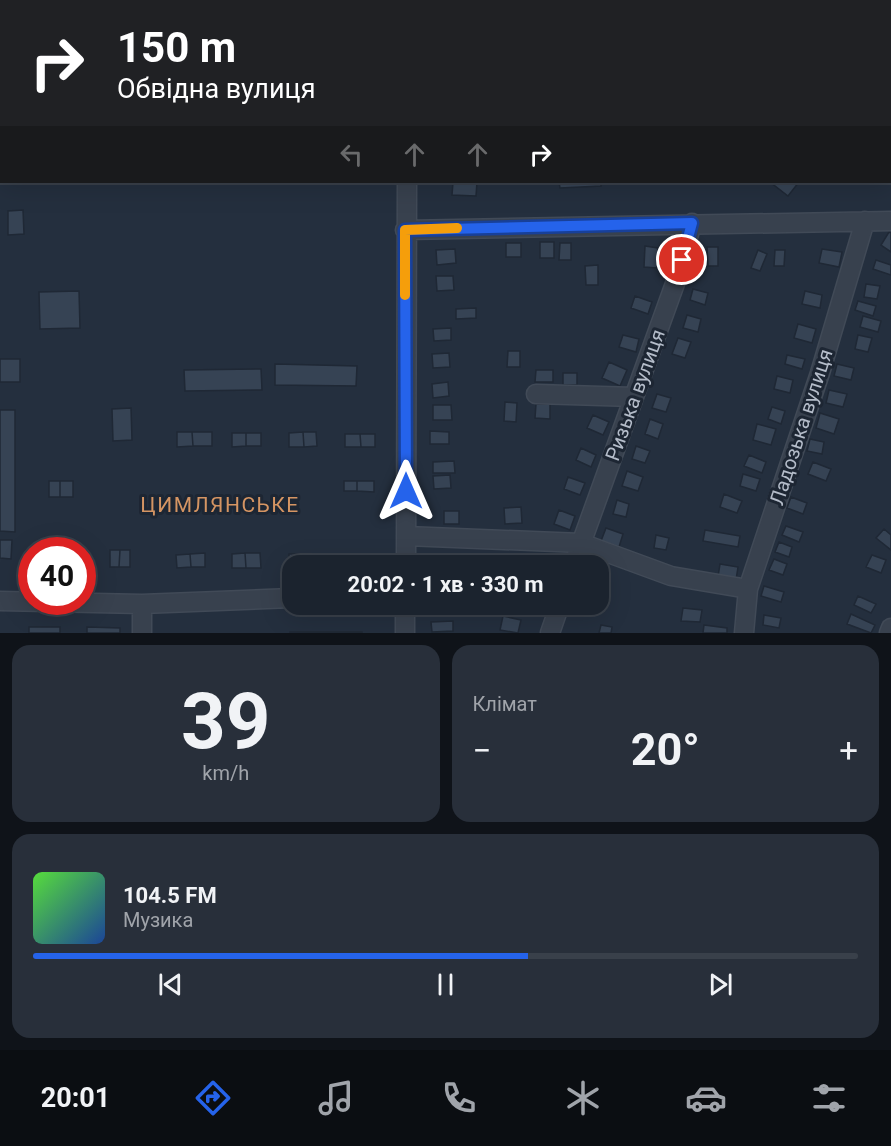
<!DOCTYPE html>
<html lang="uk">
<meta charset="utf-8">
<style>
:root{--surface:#1b232e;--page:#282f3a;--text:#f1f3f6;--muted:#a0a4aa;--line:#39404a;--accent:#2563eb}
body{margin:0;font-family:Roboto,sans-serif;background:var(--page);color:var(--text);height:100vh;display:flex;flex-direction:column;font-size:22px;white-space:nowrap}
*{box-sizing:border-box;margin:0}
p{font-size:20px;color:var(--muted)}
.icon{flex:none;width:33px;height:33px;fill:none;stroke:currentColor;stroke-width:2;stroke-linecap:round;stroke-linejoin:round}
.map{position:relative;height:633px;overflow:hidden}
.side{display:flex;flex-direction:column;gap:12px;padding:12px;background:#0f1319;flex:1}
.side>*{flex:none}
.hud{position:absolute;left:0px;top:0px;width:891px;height:183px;box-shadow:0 6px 24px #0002,0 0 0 2px var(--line);background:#202124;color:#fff;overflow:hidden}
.speed{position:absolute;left:18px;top:537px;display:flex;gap:12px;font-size:30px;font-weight:700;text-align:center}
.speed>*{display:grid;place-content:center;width:78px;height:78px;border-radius:50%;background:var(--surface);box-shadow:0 6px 24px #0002,0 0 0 2px var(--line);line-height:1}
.speed .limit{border:9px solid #d22;background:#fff;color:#111}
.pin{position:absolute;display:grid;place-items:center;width:51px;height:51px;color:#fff;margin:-26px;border:3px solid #fff;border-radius:50%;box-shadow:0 2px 6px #0007}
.me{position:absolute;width:66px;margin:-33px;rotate:0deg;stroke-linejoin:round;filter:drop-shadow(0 0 4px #0008)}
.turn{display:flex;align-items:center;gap:21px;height:126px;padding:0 18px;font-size:27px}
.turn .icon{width:78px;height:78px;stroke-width:2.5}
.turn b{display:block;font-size:42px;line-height:51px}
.lanes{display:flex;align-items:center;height:57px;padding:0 18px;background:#0003;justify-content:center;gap:30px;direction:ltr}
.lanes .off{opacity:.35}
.big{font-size:45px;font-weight:700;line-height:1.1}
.side .tile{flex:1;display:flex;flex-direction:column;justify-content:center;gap:9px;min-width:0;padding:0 21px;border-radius:18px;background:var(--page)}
.side .dial{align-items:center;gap:0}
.dial b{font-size:78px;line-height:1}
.song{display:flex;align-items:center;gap:18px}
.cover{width:72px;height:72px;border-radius:9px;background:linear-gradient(135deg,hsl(110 70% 55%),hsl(220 70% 35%))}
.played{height:6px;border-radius:3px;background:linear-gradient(90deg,var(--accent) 60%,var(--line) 60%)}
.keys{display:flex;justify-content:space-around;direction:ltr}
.heat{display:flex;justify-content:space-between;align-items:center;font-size:33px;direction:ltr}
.side .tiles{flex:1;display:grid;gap:12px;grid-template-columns:1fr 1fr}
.tile:last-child{grid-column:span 2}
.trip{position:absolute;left:282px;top:555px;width:327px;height:60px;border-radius:18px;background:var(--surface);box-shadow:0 6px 24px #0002,0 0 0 2px var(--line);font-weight:700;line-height:60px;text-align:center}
.menu{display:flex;height:96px;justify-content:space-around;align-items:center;background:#0b0e12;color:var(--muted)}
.menu .icon{width:42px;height:42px}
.menu .selected{color:var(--accent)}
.menu b{font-size:27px;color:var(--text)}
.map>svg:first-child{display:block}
.building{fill:#364354;stroke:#1f2835;stroke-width:1.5}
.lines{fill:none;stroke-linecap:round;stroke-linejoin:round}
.minor-casing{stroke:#414a57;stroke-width:21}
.major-casing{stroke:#414a57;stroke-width:26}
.minor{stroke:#38414e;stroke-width:18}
.major{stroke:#56606e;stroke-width:22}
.route-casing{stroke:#184099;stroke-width:15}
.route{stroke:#2563eb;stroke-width:10}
.slow{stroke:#f59e0b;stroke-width:10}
.labels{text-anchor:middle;stroke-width:6;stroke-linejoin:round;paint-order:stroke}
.street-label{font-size:20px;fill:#b4bcc9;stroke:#1d2633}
.neighbourhood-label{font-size:21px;letter-spacing:1.5px;fill:#d59563;stroke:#1d2633}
</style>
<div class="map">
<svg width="891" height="633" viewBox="0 0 891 633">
<rect width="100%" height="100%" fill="#242f3e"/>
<path class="building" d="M 0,96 L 2,96 L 2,118 L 0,118 Z
M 453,182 L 477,182 L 476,196 L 452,195 Z
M 559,182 L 601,182 L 601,186 L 560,188 Z
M 770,182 L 799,182 L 788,196 Z
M 23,210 L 24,234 L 8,235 L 8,211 Z
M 889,232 L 891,233 L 891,252 L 881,245 Z
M 540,242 L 554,242 L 554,258 L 540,258 Z
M 506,243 L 521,243 L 521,257 L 506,257 Z
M 560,243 L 571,243 L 571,260 L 559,260 Z
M 645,246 L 658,248 L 657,268 L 644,267 Z
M 707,247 L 718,247 L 718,266 L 708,266 Z
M 455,249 L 456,263 L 437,265 L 436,250 Z
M 822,249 L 842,252 L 839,267 L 819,263 Z
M 758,250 L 767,254 L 760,271 L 751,268 Z
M 775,250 L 785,250 L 784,266 L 774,266 Z
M 876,260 L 891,265 L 891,275 L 873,269 Z
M 598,265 L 598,285 L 586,285 L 585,266 Z
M 436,276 L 453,276 L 454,290 L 437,291 Z
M 866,284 L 880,286 L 877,299 L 864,297 Z
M 693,289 L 708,293 L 705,305 L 690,300 Z
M 79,291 L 80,328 L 40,329 L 39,292 Z
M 805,291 L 822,295 L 820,308 L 802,304 Z
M 635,296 L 652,302 L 648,314 L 631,308 Z
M 858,301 L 876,306 L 873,316 L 855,310 Z
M 476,308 L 476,318 L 456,319 L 456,309 Z
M 687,315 L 701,319 L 698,332 L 683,328 Z
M 863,316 L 881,321 L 878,332 L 860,327 Z
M 798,324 L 816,329 L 812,343 L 794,338 Z
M 451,328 L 451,340 L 434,341 L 433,329 Z
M 623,335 L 639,339 L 636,352 L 619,347 Z
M 858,335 L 872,338 L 868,352 L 855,349 Z
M 678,338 L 691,342 L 685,358 L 672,354 Z
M 508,351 L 520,351 L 520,367 L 507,367 Z
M 449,353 L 450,367 L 433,368 L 432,354 Z
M 787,355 L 805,359 L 802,369 L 785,364 Z
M 0,359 L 20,359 L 20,382 L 0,382 Z
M 609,362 L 627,370 L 620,386 L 602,378 Z
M 275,364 L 357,366 L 356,386 L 275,385 Z
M 837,364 L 854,368 L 851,380 L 834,376 Z
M 261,369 L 262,390 L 185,391 L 184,370 Z
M 536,370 L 553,370 L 553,382 L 535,382 Z
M 563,373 L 577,373 L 577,385 L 563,385 Z
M 777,376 L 793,380 L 790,393 L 774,389 Z
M 448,382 L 449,396 L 433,398 L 432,384 Z
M 829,390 L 847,394 L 843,407 L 826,403 Z
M 657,394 L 671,398 L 666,412 L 652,408 Z
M 505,402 L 517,403 L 516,422 L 504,421 Z
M 536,404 L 550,404 L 550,419 L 535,418 Z
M 433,405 L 451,405 L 452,420 L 433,420 Z
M 772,407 L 785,411 L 781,424 L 768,419 Z
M 131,408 L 132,440 L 113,441 L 112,409 Z
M 0,410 L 15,410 L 15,532 L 0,531 Z
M 820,413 L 839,419 L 834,434 L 816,428 Z
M 593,415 L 609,422 L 603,435 L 587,428 Z
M 650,419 L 663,424 L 658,439 L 645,434 Z
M 757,424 L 776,429 L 771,445 L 753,440 Z
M 430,431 L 449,432 L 449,444 L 430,444 Z
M 177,432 L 192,432 L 193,446 L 177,447 Z
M 192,432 L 212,432 L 212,446 L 193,446 Z
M 303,432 L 304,447 L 289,447 L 289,433 Z
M 303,432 L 316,432 L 317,446 L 304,447 Z
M 232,433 L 246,433 L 246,446 L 232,447 Z
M 246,433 L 261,433 L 261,446 L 246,446 Z
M 345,434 L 360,434 L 361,447 L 345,447 Z
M 360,434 L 375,434 L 375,447 L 361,447 Z
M 810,439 L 824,442 L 822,454 L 807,451 Z
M 636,446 L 650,451 L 645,463 L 632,459 Z
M 581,448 L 596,455 L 591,467 L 576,460 Z
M 749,455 L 766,462 L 762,473 L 744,466 Z
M 454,461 L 455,473 L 433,473 L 433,462 Z
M 813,462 L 831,469 L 826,481 L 808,474 Z
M 627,471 L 643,477 L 638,491 L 622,486 Z
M 743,474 L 760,479 L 756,491 L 740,486 Z
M 450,475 L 451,488 L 434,489 L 433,476 Z
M 568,477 L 585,483 L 580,495 L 564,489 Z
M 49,481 L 60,481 L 60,497 L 49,497 Z
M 60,481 L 73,481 L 73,497 L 60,497 Z
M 344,481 L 357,481 L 357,491 L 344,491 Z
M 357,481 L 374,481 L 374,492 L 357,491 Z
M 724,494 L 742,501 L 737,513 L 720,507 Z
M 791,497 L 807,503 L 803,514 L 787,508 Z
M 617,500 L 629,504 L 626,517 L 613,514 Z
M 521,507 L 522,523 L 505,524 L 504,508 Z
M 559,510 L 575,516 L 570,530 L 554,524 Z
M 444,511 L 459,511 L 459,524 L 444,524 Z
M 786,526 L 803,532 L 799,542 L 782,535 Z
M 606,528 L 623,534 L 619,547 L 601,541 Z
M 884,529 L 891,535 L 891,550 L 876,538 Z
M 705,530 L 740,536 L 738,547 L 703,541 Z
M 656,535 L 669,538 L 666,550 L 654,548 Z
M 0,540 L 12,540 L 11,559 L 0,558 Z
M 779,542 L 792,547 L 789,557 L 775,552 Z
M 110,550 L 120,550 L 119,567 L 110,567 Z
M 120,550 L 130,550 L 130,567 L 119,567 Z
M 205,553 L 205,567 L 191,567 L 190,554 Z
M 245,553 L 246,568 L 232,568 L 232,554 Z
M 245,553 L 260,553 L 261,568 L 246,568 Z
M 190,554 L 191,567 L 177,568 L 176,555 Z
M 289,554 L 301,554 L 301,566 L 289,568 Z
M 301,554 L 317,554 L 317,566 L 301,566 Z
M 344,554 L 358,554 L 359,566 L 345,566 Z
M 358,554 L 372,554 L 372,566 L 359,566 Z
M 872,555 L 886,560 L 881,573 L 866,567 Z
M 537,558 L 556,564 L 556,566 L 535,566 Z
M 431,559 L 446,559 L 446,566 L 431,566 Z
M 774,559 L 787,564 L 783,575 L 769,570 Z
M 720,564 L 738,567 L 736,580 L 718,577 Z
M 598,568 L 608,570 L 606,581 L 598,579 Z
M 764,586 L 784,592 L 781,602 L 761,596 Z
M 598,596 L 602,596 L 600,608 L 581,604 L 598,604 Z
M 858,596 L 876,604 L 871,613 L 854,605 Z
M 683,608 L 702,610 L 700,622 L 681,621 Z
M 851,614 L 875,625 L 871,633 L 847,624 Z
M 764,615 L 781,618 L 779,628 L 763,625 Z
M 503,616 L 521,620 L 518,633 L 500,630 Z
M 453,621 L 453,631 L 432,632 L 431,622 Z
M 601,625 L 612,627 L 611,633 L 599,633 Z
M 704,625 L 727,628 L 727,633 L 703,633 Z
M 29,627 L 60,627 L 60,633 L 29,633 Z
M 87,627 L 120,628 L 120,633 L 87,633 Z
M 290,632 L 362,632 L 362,633 L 290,633 Z"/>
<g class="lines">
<defs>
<path id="minor" d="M 412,2 L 412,0
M 405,230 L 891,221
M 536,394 L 634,397
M 406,536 L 581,543 L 671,576 L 748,589
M 406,566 L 407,182
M 573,566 L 677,278 L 692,223
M 0,601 L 142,604 L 292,598
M 142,604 L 142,633
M 405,633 L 405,604
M 550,633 L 560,604
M 744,633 L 748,589 L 820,373 L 865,221
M 889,633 L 891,628"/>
<path id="major" d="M 740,0 L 741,2
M 890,151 L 891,152"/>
</defs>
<use href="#minor" class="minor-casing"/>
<use href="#major" class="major-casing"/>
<use href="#minor" class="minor"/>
<use href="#major" class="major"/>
</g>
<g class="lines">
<defs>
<path id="route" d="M 406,491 L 405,230 L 692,223 L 682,260"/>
</defs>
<use href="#route" class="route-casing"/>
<use href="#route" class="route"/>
<path class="slow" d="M 405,295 L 405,230 L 457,228"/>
</g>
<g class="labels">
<g class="street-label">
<text transform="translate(635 395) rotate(-70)" y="7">Ризька вулиця</text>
<text transform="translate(801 427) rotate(-72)" y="7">Ладозька вулиця</text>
</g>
<g class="neighbourhood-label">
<text x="220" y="512">ЦИМЛЯНСЬКЕ</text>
</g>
</g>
</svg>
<div class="speed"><div class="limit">40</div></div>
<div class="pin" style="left:682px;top:260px;background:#d93025"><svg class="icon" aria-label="arrive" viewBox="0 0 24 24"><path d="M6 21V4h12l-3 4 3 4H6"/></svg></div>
<svg class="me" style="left:406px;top:491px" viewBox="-20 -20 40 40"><path d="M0-17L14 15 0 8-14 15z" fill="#2563eb" stroke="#fff" stroke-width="4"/></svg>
<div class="trip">20:02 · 1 хв · 330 m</div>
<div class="hud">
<div class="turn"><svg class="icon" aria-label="right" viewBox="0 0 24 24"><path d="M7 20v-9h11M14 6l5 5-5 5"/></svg><div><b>150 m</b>Обвідна вулиця</div></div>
<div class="lanes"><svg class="icon off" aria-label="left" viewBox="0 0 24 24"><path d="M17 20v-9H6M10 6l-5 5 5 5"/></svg><svg class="icon off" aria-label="ahead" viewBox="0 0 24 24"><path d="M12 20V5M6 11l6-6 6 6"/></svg><svg class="icon off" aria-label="ahead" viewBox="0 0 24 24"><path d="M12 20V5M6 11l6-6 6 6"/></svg><svg class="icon" aria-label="right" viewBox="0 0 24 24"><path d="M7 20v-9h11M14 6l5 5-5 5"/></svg></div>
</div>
</div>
<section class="side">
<div class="tiles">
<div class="tile dial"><b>39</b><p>km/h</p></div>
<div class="tile"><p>Клімат</p>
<div class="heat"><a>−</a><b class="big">20°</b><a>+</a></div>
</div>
<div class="tile">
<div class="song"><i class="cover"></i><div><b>104.5 FM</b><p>Музика</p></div></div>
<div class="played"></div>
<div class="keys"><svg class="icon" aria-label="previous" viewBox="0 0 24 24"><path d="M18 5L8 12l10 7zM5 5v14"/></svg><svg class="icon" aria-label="pause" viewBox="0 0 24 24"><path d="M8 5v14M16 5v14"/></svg><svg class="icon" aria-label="next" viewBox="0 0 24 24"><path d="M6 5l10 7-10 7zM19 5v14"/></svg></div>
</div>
</div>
</section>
<nav class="menu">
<b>20:01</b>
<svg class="icon selected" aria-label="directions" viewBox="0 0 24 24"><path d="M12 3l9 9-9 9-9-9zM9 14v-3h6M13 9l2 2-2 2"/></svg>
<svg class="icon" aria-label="music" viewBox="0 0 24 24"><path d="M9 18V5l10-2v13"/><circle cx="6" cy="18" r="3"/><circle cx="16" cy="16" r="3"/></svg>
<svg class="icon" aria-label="phone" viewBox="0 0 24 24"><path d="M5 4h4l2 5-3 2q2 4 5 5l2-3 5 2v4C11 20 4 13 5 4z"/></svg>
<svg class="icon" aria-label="climate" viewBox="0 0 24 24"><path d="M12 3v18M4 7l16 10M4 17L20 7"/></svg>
<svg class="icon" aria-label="car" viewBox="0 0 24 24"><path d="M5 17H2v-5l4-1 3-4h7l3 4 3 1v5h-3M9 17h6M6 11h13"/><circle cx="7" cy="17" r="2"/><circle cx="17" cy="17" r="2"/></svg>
<svg class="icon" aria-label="filters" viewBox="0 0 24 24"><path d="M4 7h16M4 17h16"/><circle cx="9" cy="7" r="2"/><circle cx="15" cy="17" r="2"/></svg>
</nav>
